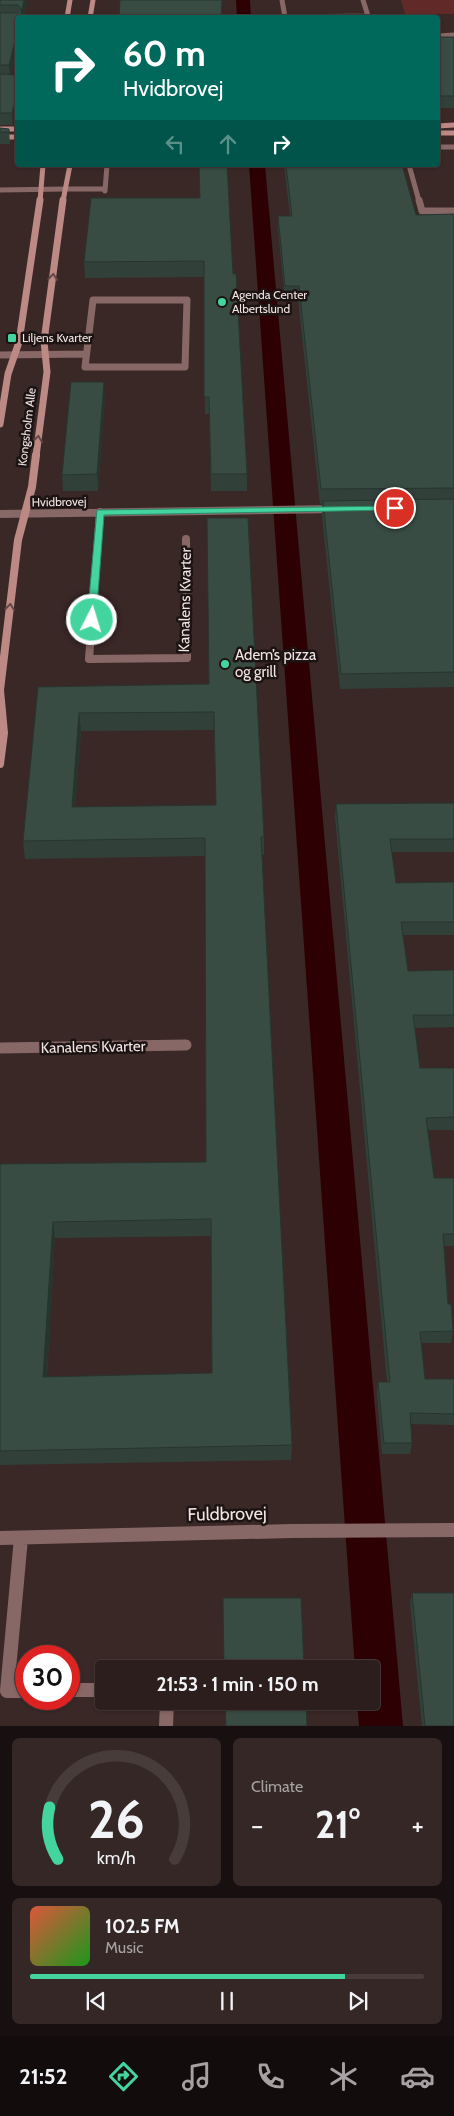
<!DOCTYPE html>
<meta charset="utf-8">
<style>
:root{--surface:#2c1e1d;--page:#342726;--text:#f1f3f6;--muted:#a6a2a4;--line:#483c3b;--accent:#43d4a0}
body{margin:0;font-family:Cabin,sans-serif;background:var(--page);color:var(--text);height:100vh;display:flex;flex-direction:column;font-size:19px;white-space:nowrap}
*{box-sizing:border-box;margin:0}
p{font-size:16px;color:var(--muted)}
.icon{flex:none;width:28px;height:28px;fill:none;stroke:currentColor;stroke-width:2;stroke-linecap:round;stroke-linejoin:round}
.map{position:relative;height:1726px;overflow:hidden}
.sheet{display:flex;flex-direction:column;gap:12px;padding:12px;background:#181010;flex:1}
.sheet>*{flex:none}
.banner{position:absolute;left:15px;top:15px;width:425px;height:152px;border-radius:5px;box-shadow:0 1px 4px #0004,0 0 0 1px var(--line);background:#00695c;color:#fff;overflow:hidden}
.speed{position:absolute;left:15px;top:1645px;display:flex;gap:10px;font-size:25px;font-weight:700;text-align:center}
.speed>*{display:grid;place-content:center;width:65px;height:65px;border-radius:50%;background:var(--surface);box-shadow:0 1px 4px #0004,0 0 0 1px var(--line);line-height:1}
.speed .limit{border:8px solid #d22;background:#fff;color:#111}
.pin{position:absolute;display:grid;place-items:center;width:42px;height:42px;color:#fff;margin:-21px;border:2px solid #fff;border-radius:50%;box-shadow:0 1px 5px #0007}
.me{position:absolute;width:55px;margin:-28px;rotate:5deg;stroke-linejoin:round;filter:drop-shadow(0 0 4px #0008)}
.turn{display:flex;align-items:center;gap:18px;height:105px;padding:0 25px;font-size:22px}
.turn .icon{width:65px;height:65px;stroke-width:2.5}
.turn b{display:block;font-size:35px;line-height:42px}
.lanes{display:flex;align-items:center;height:48px;padding:0 25px;background:#0003;justify-content:center;gap:25px;direction:ltr}
.lanes .off{opacity:.35}
.big{font-size:38px;font-weight:800;line-height:1.1}
.sheet .tile{flex:1;display:flex;flex-direction:column;justify-content:center;gap:8px;min-width:0;padding:0 18px;border-radius:8px;background:var(--page)}
.sheet .dial{align-items:center;gap:0}
.dial svg{height:130px;overflow:visible;fill:none;stroke:var(--line);stroke-width:7;stroke-linecap:round;text-anchor:middle}
.dial text{fill:var(--text);stroke:none}
.song{display:flex;align-items:center;gap:15px}
.cover{width:60px;height:60px;border-radius:8px;background:linear-gradient(135deg,hsl(10 70% 55%),hsl(120 70% 35%))}
.played{height:5px;border-radius:2px;background:linear-gradient(90deg,var(--accent) 80%,var(--line) 80%)}
.keys{display:flex;justify-content:space-around;direction:ltr}
.heat{display:flex;justify-content:space-between;align-items:center;font-size:28px;direction:ltr}
.sheet .tiles{flex:1;display:grid;gap:12px;grid-template-columns:1fr 1fr}
.tile:last-child{grid-column:span 2}
.trip{position:absolute;left:95px;top:1660px;width:285px;height:50px;border-radius:5px;background:var(--surface);box-shadow:0 1px 4px #0004,0 0 0 1px var(--line);font-weight:800;line-height:50px;text-align:center}
.tabs{display:flex;height:80px;justify-content:space-around;align-items:center;background:#120c0c;color:var(--muted)}
.tabs .icon{width:35px;height:35px}
.tabs .selected{color:var(--accent)}
.tabs b{font-size:22px;color:var(--text)}
.map>svg:first-child{display:block}
.green{fill:#612a29}
.lines{fill:none;stroke-linecap:round;stroke-linejoin:round}
.canal{fill:#2d0103;fill-rule:evenodd}
.lane{stroke:#886866;stroke-width:5}
.street-far4{stroke:#886866;stroke-width:5}
.street-far3{stroke:#886866;stroke-width:7}
.street-far2{stroke:#886866;stroke-width:8}
.street-far1{stroke:#886866;stroke-width:11}
.street{stroke:#886866;stroke-width:14}
.secondary-far2{stroke:#bc8985;stroke-width:5}
.secondary-far1{stroke:#bc8985;stroke-width:7}
.secondary{stroke:#bc8985;stroke-width:8}
.wall{fill:#31413a;fill-rule:evenodd}
.shaded-wall{fill:#28352f}
.building{fill:#394c43;stroke:#28352f;fill-rule:evenodd}
.oneway{stroke:#644846}
.route{fill:#43d4a0;stroke:#2c8a68}
.poi-dot{fill:#43d4a0;stroke:#1c1313;stroke-width:2}
.labels{text-anchor:middle;stroke-width:5;stroke-linejoin:round;paint-order:stroke}
.far-poi-label{font-size:12px;fill:#f2e5e4;stroke:#1c1313;text-anchor:start}
.far-street-label{font-size:12px;fill:#f2e5e4;stroke:#1c1313}
.street-label{font-size:15px;fill:#f2e5e4;stroke:#1c1313}
.poi-label{font-size:15px;fill:#f2e5e4;stroke:#1c1313;text-anchor:start}
.near-street-label{font-size:18px;fill:#f2e5e4;stroke:#1c1313}
</style>
<div class="map">
<svg width="454" height="1726" viewBox="0 0 454 1726">
<rect width="100%" height="100%" fill="#3a2827"/>
<path class="green" d="M 401,0 L 454,0 L 454,14 L 405,14 Z"/>
<g class="lines">
<path class="canal" d="M 236,0 L 250,0 L 251,18 L 237,18 Z
M 249,165 L 265,165 L 403,1726 L 359,1726 L 357,1701 L 371,1701 L 371,1669 L 355,1669 Z"/>
<path class="lane" d="M 282,0 L 285,17 L 368,16 L 363,0
M 65,189 L 105,189
M 105,191 L 107,165"/>
<path class="street-far4" d="M 438,36 L 454,35
M 438,147 L 454,147
M 409,165 L 419,201
M 0,190 L 65,189"/>
<path class="street-far3" d="M 419,200 L 422,211 L 454,211
M 93,300 L 187,300 L 185,367 L 85,367 Z
M 0,355 L 86,354"/>
<path class="street-far2" d="M 100,512 L 89,659 L 187,658 L 186,539
M 0,514 L 336,509"/>
<path class="street-far1" d="M 0,1048 L 186,1045"/>
<path class="street" d="M 0,1538 L 292,1531 L 454,1530
M 21,1538 L 7,1691 L 26,1691
M 69,1690 L 104,1690
M 166,1726 L 167,1701"/>
<path class="secondary-far2" d="M 67,18 L 70,0
M 90,18 L 93,0
M 438,126 L 454,125
M 0,129 L 18,129
M 438,133 L 454,133
M 0,137 L 18,137
M 40,201 L 43,165
M 63,201 L 70,165"/>
<path class="secondary-far1" d="M 0,424 L 8,374 L 19,342 L 40,200
M 36,456 L 47,372 L 44,341 L 63,200"/>
<path class="secondary" d="M 0,690 L 18,540 L 32,487 L 36,455
M 0,690 L 4,733 L 0,764"/>
</g>
<path class="wall" d="M 0,0 L 26,0 L 27,4 L 18,18 L 18,44 L 11,75 L 13,125 L 0,125 Z
M 438,37 L 454,37 L 454,108 L 438,108 Z
M 0,128 L 9,129 L 10,144 L 0,144 Z
M 284,165 L 402,165 L 416,215 L 454,214 L 454,687 L 340,689 L 322,516 L 322,504 L 320,504 L 298,299 L 285,300 L 278,229 L 278,216 L 290,216 Z
M 229,215 L 247,474 L 247,491 L 211,491 L 209,414 L 205,414 L 204,277 L 85,278 L 84,262 Z
M 105,398 L 98,491 L 63,491 L 62,475 Z
M 209,684 L 264,837 L 264,855 L 262,855 L 292,1445 L 291,1460 L 0,1465 L 0,1164 L 206,1162 L 205,856 L 25,859 L 23,841 L 38,687 ZM 214,730 L 216,805 L 75,807 L 81,731 ZM 211,1236 L 212,1373 L 47,1377 L 55,1238 Z
M 454,803 L 454,852 L 392,852 L 396,883 L 454,882 L 454,935 L 403,935 L 408,971 L 454,970 L 454,1027 L 415,1028 L 420,1068 L 454,1068 L 454,1130 L 428,1130 L 434,1178 L 454,1178 L 454,1246 L 444,1246 L 448,1304 L 453,1331 L 451,1343 L 421,1343 L 425,1379 L 454,1379 L 454,1425 L 411,1424 L 412,1443 L 410,1454 L 382,1454 L 377,1393 L 378,1382 L 387,1382 L 335,817 L 336,804 Z
M 412,1593 L 454,1726 L 422,1726 L 410,1603 Z"/>
<path class="shaded-wall" d="M 24,0 L 26,0 L 27,4 L 24,18 L 20,18 Z
M 18,29 L 18,44 L 10,77 L 9,65 Z
M 18,91 L 18,107 L 13,125 L 12,113 Z
M 104,382 L 105,398 L 98,491 L 97,474 Z
M 79,713 L 81,731 L 74,825 L 72,807 Z
M 53,1222 L 55,1238 L 46,1392 L 43,1377 Z"/>
<path class="building" d="M 0,0 L 24,0 L 20,18 L 18,18 L 18,29 L 9,65 L 0,65 L 0,13 L 18,13 L 21,9 L 18,5 L 0,5 Z
M 120,0 L 222,0 L 221,18 L 119,18 Z
M 438,37 L 454,37 L 454,96 L 438,96 Z
M 0,74 L 18,75 L 18,91 L 12,113 L 0,113 Z
M 0,128 L 9,129 L 9,132 L 0,132 Z
M 199,165 L 227,165 L 233,274 L 236,274 L 247,474 L 211,474 L 209,397 L 204,397 L 204,261 L 84,262 L 91,198 L 200,198 Z
M 286,165 L 402,165 L 416,215 L 454,214 L 454,488 L 321,489 L 299,286 L 285,286 L 278,216 L 292,216 Z
M 71,382 L 104,382 L 97,474 L 62,475 Z
M 454,499 L 454,672 L 341,674 L 323,501 Z
M 207,518 L 248,518 L 264,837 L 261,837 L 292,1445 L 0,1451 L 0,1164 L 206,1162 L 205,838 L 23,841 L 38,687 L 209,684 ZM 214,712 L 216,805 L 72,807 L 79,713 ZM 211,1219 L 212,1373 L 43,1377 L 53,1222 Z
M 454,803 L 454,839 L 390,839 L 396,883 L 454,882 L 454,922 L 401,922 L 408,971 L 454,970 L 454,1015 L 413,1015 L 420,1068 L 454,1068 L 454,1117 L 426,1118 L 434,1178 L 454,1178 L 454,1234 L 443,1234 L 448,1304 L 451,1304 L 453,1331 L 420,1332 L 425,1379 L 454,1379 L 454,1414 L 410,1413 L 412,1443 L 384,1443 L 378,1382 L 390,1382 L 336,804 Z
M 412,1593 L 454,1593 L 454,1726 L 425,1726 Z
M 223,1598 L 301,1598 L 304,1669 L 224,1669 Z
M 225,1701 L 306,1701 L 307,1726 L 226,1726 Z"/>
<defs><path id="oneway-chevron" d="M-2-3.5L2.5 0L-2 3.5" fill="none" stroke-width="1.6" stroke-linecap="round" stroke-linejoin="round" transform="scale(1.25)"/></defs>
<g class="oneway">
<use href="#oneway-chevron" transform="translate(53 277) rotate(-83)"/>
<use href="#oneway-chevron" transform="translate(38 439) rotate(-83)"/>
<use href="#oneway-chevron" transform="translate(10 607) rotate(-83)"/>
</g>
<path class="route" d="M 395,506 L 398,507 L 398,510 L 104,515 L 96,620 L 92,623 L 87,620 L 97,510 Z"/>
<g class="poi-dot">
<circle cx="222" cy="302" r="5"/>
<rect x="7" y="333" width="10" height="10" rx="2.5"/>
<circle cx="225" cy="664" r="5"/>
</g>
<g class="labels">
<g class="far-poi-label">
<text x="232" y="299">Agenda Center<tspan x="232" dy="14">Albertslund</tspan></text>
<text x="22" y="342">Liljens Kvarter</text>
</g>
<g class="far-street-label">
<text transform="translate(27 427) rotate(-83)" y="4">Kongsholm Alle</text>
<text transform="translate(59 502) rotate(-1)" y="4">Hvidbrovej</text>
</g>
<g class="street-label">
<text transform="translate(185 600) rotate(-89)" y="5">Kanalens Kvarter</text>
<text transform="translate(93 1047) rotate(-1)" y="5">Kanalens Kvarter</text>
</g>
<g class="poi-label">
<text x="235" y="660">Adem’s pizza<tspan x="235" dy="17">og grill</tspan></text>
</g>
<g class="near-street-label">
<text transform="translate(227 1514) rotate(-1)" y="6">Fuldbrovej</text>
</g>
</g>
</svg>
<div class="speed"><div class="limit">30</div></div>
<div class="pin" style="left:395px;top:508px;background:#d93025"><svg class="icon" aria-label="arrive" viewBox="0 0 24 24"><path d="M6 21V4h12l-3 4 3 4H6"/></svg></div>
<svg class="me" style="left:92px;top:620px" viewBox="-20 -20 40 40"><circle r="17" fill="#43d4a0" stroke="#fff" stroke-width="3"/><path d="M0-11L8 9 0 5-8 9z" fill="#fff"/></svg>
<div class="trip">21:53 · 1 min · 150 m</div>
<div class="banner">
<div class="turn"><svg class="icon" aria-label="right" viewBox="0 0 24 24"><path d="M7 20v-9h11M14 6l5 5-5 5"/></svg><div><b>60 m</b>Hvidbrovej</div></div>
<div class="lanes"><svg class="icon off" aria-label="left" viewBox="0 0 24 24"><path d="M17 20v-9H6M10 6l-5 5 5 5"/></svg><svg class="icon off" aria-label="ahead" viewBox="0 0 24 24"><path d="M12 20V5M6 11l6-6 6 6"/></svg><svg class="icon" aria-label="right" viewBox="0 0 24 24"><path d="M7 20v-9h11M14 6l5 5-5 5"/></svg></div>
</div>
</div>
<section class="sheet">
<div class="tiles">
<div class="tile dial"><svg viewBox="0 0 100 80">
<path d="M14 69A42 42 0 1 1 86 69"/>
<path d="M14 69A42 42 0 0 1 9 37" stroke="#43d4a0"/>
<text x="50" y="56" font-size="32" font-weight="700">26</text>
<text x="50" y="72" font-size="11">km/h</text>
</svg></div>
<div class="tile"><p>Climate</p>
<div class="heat"><a>−</a><b class="big">21°</b><a>+</a></div>
</div>
<div class="tile">
<div class="song"><i class="cover"></i><div><b>102.5 FM</b><p>Music</p></div></div>
<div class="played"></div>
<div class="keys"><svg class="icon" aria-label="previous" viewBox="0 0 24 24"><path d="M18 5L8 12l10 7zM5 5v14"/></svg><svg class="icon" aria-label="pause" viewBox="0 0 24 24"><path d="M8 5v14M16 5v14"/></svg><svg class="icon" aria-label="next" viewBox="0 0 24 24"><path d="M6 5l10 7-10 7zM19 5v14"/></svg></div>
</div>
</div>
</section>
<nav class="tabs">
<b>21:52</b>
<svg class="icon selected" aria-label="directions" viewBox="0 0 24 24"><path d="M12 3l9 9-9 9-9-9zM9 14v-3h6M13 9l2 2-2 2"/></svg>
<svg class="icon" aria-label="music" viewBox="0 0 24 24"><path d="M9 18V5l10-2v13"/><circle cx="6" cy="18" r="3"/><circle cx="16" cy="16" r="3"/></svg>
<svg class="icon" aria-label="phone" viewBox="0 0 24 24"><path d="M5 4h4l2 5-3 2q2 4 5 5l2-3 5 2v4C11 20 4 13 5 4z"/></svg>
<svg class="icon" aria-label="climate" viewBox="0 0 24 24"><path d="M12 3v18M4 7l16 10M4 17L20 7"/></svg>
<svg class="icon" aria-label="car" viewBox="0 0 24 24"><path d="M5 17H2v-5l4-1 3-4h7l3 4 3 1v5h-3M9 17h6M6 11h13"/><circle cx="7" cy="17" r="2"/><circle cx="17" cy="17" r="2"/></svg>
</nav>
